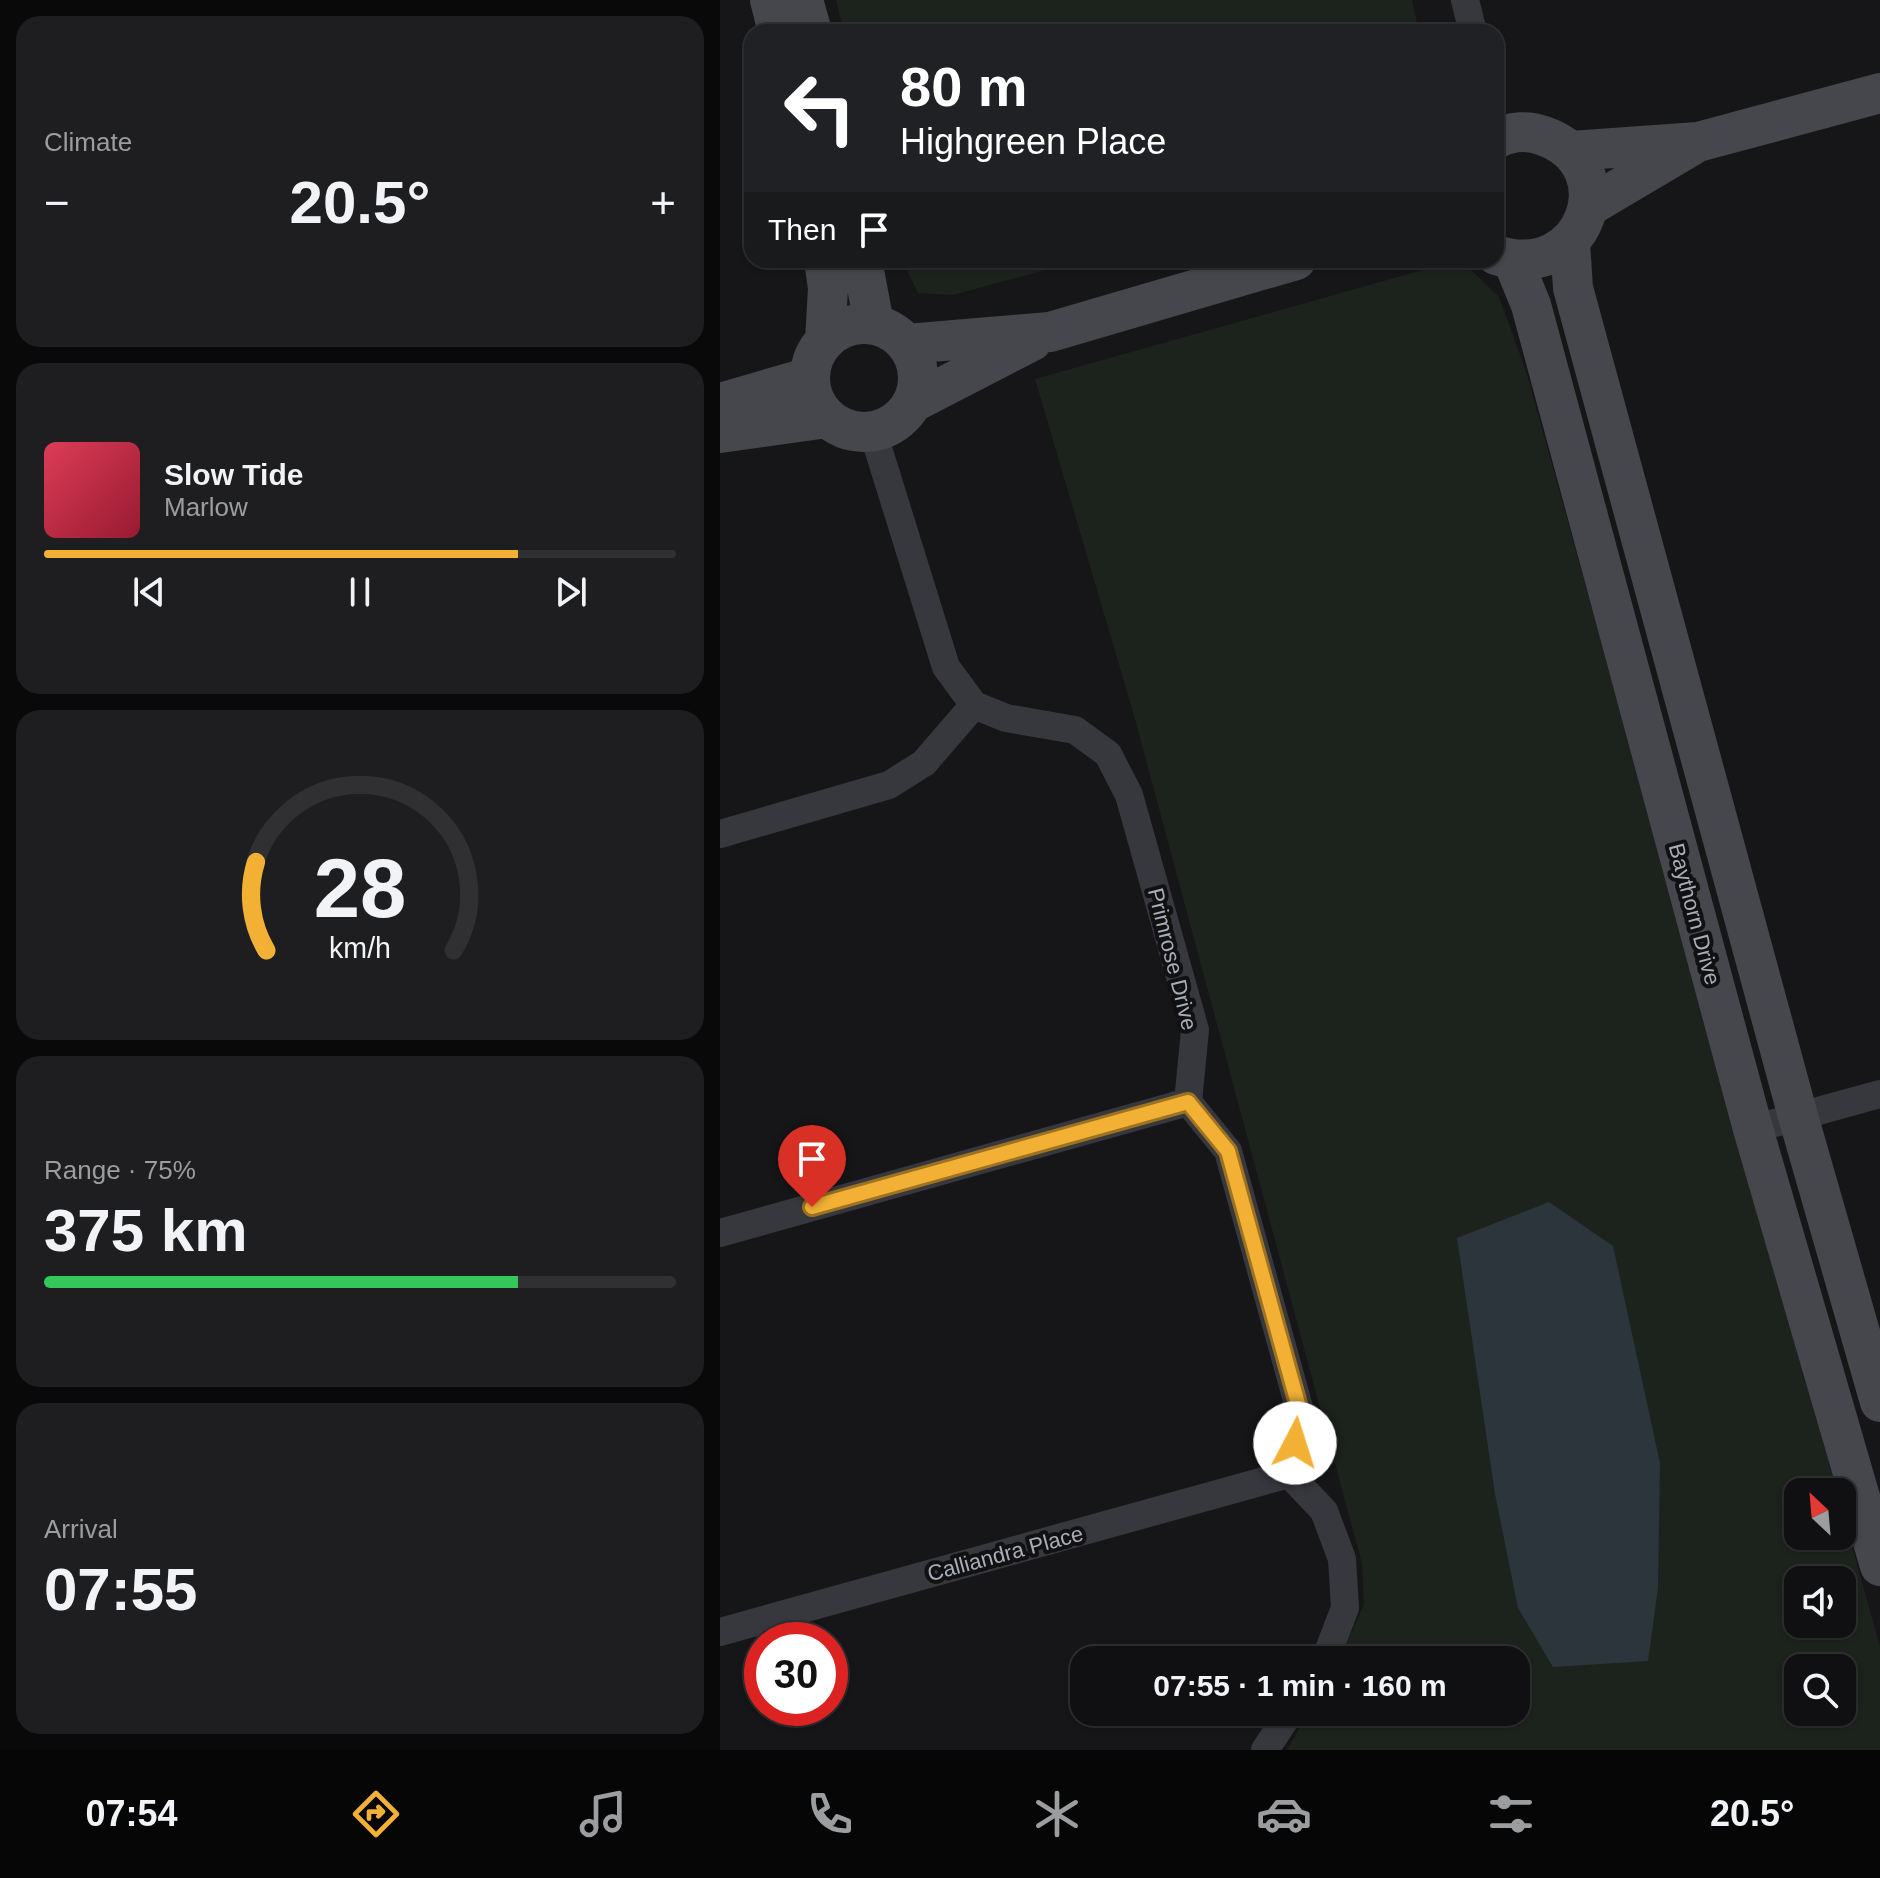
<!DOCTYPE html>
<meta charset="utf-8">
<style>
:root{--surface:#101012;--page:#1e1e20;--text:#f1f3f6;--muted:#9c9d9f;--line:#303032;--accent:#f2b134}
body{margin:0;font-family:Helvetica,sans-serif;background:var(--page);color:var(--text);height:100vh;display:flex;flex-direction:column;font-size:30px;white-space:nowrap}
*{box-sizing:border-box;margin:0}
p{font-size:26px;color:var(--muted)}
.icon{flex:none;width:44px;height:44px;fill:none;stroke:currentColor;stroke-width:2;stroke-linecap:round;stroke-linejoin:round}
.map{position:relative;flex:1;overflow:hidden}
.drawer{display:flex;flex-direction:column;gap:16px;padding:16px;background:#09090a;width:720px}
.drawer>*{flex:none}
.banner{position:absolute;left:24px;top:24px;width:760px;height:244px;border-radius:24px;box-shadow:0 2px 6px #0004,0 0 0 2px var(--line);background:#202124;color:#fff;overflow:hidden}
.needle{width:52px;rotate:334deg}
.fabs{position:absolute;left:1064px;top:1478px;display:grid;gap:16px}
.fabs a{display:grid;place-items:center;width:72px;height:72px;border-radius:16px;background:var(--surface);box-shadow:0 2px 6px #0004,0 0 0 2px var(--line);font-size:40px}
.speed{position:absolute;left:24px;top:1622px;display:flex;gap:16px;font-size:40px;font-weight:700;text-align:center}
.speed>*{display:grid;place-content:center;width:104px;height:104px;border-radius:50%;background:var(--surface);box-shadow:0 2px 6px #0004,0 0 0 2px var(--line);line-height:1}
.speed .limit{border:12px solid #d22;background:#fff;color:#111}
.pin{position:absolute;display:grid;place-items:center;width:68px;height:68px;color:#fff;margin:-82px -34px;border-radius:50% 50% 50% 0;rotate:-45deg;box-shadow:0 0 8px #0007}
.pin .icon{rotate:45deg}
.me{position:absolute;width:88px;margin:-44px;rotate:5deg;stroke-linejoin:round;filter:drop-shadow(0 0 6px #0008)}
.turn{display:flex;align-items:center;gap:28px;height:168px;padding:0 24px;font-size:36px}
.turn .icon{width:104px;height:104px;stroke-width:2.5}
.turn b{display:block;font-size:56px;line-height:68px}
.then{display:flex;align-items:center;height:76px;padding:0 24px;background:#0003;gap:16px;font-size:30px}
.big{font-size:60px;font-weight:700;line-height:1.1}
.drawer .card{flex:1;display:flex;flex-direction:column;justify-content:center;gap:12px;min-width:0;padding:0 28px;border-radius:24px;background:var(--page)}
.drawer .dial{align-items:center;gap:0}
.dial svg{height:208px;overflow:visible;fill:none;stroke:var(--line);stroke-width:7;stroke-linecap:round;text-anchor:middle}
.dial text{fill:var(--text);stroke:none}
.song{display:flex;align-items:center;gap:24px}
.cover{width:96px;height:96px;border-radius:12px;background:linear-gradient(135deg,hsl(350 70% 55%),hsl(350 70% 35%))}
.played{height:8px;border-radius:4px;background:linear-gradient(90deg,var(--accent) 75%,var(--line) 75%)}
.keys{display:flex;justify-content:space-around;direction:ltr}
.heat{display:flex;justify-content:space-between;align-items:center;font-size:44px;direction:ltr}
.charge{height:12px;border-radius:6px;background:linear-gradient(90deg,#34c759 75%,var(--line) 0)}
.trip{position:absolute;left:350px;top:1646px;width:460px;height:80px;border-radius:24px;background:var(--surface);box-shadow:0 2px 6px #0004,0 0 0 2px var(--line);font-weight:700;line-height:80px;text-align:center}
.tab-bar{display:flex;height:128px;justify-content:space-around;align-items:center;background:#060607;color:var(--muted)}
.tab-bar .icon{width:56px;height:56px}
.tab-bar .selected{color:var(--accent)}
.tab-bar b{font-size:36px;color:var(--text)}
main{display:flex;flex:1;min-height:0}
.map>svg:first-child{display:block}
.green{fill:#1c231d;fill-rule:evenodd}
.water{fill:#2c353c}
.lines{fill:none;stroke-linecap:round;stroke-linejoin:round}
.street{stroke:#37383d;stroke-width:28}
.secondary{stroke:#45474d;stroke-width:40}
.route-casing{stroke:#9d7322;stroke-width:20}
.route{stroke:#f2b134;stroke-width:14}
.labels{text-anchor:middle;stroke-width:8;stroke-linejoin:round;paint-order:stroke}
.street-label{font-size:22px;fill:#a8adb8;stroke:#111113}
</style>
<main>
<section class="drawer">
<div class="card"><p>Climate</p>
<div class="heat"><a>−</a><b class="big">20.5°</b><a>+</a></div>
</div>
<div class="card">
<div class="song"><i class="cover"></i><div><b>Slow Tide</b><p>Marlow</p></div></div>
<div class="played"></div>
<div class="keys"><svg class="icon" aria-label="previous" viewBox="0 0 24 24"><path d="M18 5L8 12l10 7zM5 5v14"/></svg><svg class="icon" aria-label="pause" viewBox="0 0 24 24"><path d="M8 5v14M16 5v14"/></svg><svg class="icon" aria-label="next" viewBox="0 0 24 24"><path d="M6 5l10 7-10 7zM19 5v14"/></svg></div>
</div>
<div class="card dial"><svg viewBox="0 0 100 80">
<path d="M14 69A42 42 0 1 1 86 69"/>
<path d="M14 69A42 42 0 0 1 10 35" stroke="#f2b134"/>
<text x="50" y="56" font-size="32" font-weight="700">28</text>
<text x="50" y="72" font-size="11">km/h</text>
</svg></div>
<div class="card"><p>Range · 75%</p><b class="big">375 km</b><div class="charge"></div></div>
<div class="card"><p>Arrival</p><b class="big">07:55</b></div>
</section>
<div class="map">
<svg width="1160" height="1750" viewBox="0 0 1160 1750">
<rect width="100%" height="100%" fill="#161618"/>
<path class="green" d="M 116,0 L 692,0 L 699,32 L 124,32 Z
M 182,260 L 362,260 L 233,295 L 198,293 Z
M 717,266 L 749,268 L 779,297 L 806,371 L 1117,1492 L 1078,1492 L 1078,1536 L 1122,1536 L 1122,1510 L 1160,1647 L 1160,1750 L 567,1750 L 589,1712 L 796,1712 L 796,1660 L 619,1660 L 644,1604 L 642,1564 L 415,719 L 315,379 ZM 1078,1580 L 1122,1580 L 1122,1624 L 1078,1624 ZM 1078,1668 L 1122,1668 L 1122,1712 L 1078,1712 Z"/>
<path class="water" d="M 829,1202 L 893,1246 L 940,1463 L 938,1588 L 928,1661 L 833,1667 L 798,1608 L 775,1494 L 737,1238 Z"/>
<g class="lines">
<path class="street" d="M 745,0 L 753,32
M 153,432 L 226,667 L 254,705 L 286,718 L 355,730 L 388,754 L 409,795 L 475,1030 L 468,1102 L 508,1151 L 580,1411 L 569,1474 L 604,1511 L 622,1559 L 625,1608 L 605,1660
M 0,834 L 169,785 L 204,763 L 254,705
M 1033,1129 L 1160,1094
M 0,1233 L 468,1102
M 0,1632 L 569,1474
M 545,1750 L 570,1712"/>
<path class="secondary" d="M 50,0 L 58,32
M 83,0 L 92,32
M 776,139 C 791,131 808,130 824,136 C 907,166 865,284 776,255
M 851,151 L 978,142 L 1160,93
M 868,207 L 971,146
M 850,243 L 853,288 L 1078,1116 L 1160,1402
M 104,260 L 108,288 L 105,341
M 142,260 L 154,324
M 793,261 L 811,305 L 1033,1129 L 1160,1566
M90 378a54 54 0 1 1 108 0a54 54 0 1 1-108 0Z
M 187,344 L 330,332 L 576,260
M 194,402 L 312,341
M 0,403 L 90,377
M 0,433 L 107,418"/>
</g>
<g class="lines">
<defs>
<path id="route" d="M 92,1207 L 468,1102 L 508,1151 L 580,1411 L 575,1443"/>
</defs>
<use href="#route" class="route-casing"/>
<use href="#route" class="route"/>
</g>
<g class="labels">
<g class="street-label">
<text transform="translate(975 914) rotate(75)" y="8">Baythorn Drive</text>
<text transform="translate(453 959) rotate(76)" y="8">Primrose Drive</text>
<text transform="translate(285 1553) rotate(-15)" y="8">Calliandra Place</text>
</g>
</g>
</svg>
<div class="fabs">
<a><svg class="needle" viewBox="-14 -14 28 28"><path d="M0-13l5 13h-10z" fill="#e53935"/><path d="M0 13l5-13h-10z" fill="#9c9d9f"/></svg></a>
<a><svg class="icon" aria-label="sound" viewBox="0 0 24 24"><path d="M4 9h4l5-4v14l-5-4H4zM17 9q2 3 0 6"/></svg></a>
<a><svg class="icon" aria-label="search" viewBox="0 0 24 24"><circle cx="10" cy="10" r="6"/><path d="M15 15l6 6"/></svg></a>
</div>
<div class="speed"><div class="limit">30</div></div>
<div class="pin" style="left:92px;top:1207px;background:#d93025"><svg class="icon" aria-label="arrive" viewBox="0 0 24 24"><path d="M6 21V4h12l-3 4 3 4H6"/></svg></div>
<svg class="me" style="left:575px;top:1443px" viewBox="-20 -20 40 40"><circle r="19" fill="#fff"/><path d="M0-13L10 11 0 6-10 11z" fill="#f2b134"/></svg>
<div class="trip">07:55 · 1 min · 160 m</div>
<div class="banner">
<div class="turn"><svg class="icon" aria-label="left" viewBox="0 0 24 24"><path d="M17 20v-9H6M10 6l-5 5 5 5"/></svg><div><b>80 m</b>Highgreen Place</div></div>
<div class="then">Then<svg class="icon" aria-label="arrive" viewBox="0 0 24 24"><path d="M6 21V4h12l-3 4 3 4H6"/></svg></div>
</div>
</div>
</main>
<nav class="tab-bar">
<b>07:54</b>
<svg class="icon selected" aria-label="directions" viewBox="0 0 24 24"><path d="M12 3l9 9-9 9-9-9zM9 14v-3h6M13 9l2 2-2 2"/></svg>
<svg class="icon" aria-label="music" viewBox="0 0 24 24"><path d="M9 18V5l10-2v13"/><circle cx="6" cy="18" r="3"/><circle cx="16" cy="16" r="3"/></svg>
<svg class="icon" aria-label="phone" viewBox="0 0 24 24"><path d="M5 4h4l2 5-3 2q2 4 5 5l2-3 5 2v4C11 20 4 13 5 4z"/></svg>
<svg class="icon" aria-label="climate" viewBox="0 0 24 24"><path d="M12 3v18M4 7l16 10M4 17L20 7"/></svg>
<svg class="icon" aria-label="car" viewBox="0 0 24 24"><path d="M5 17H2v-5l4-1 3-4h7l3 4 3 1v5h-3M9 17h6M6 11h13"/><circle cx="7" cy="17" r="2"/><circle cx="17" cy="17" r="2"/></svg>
<svg class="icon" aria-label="filters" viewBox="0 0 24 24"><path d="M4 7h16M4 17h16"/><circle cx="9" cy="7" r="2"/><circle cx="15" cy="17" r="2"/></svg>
<b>20.5°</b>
</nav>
